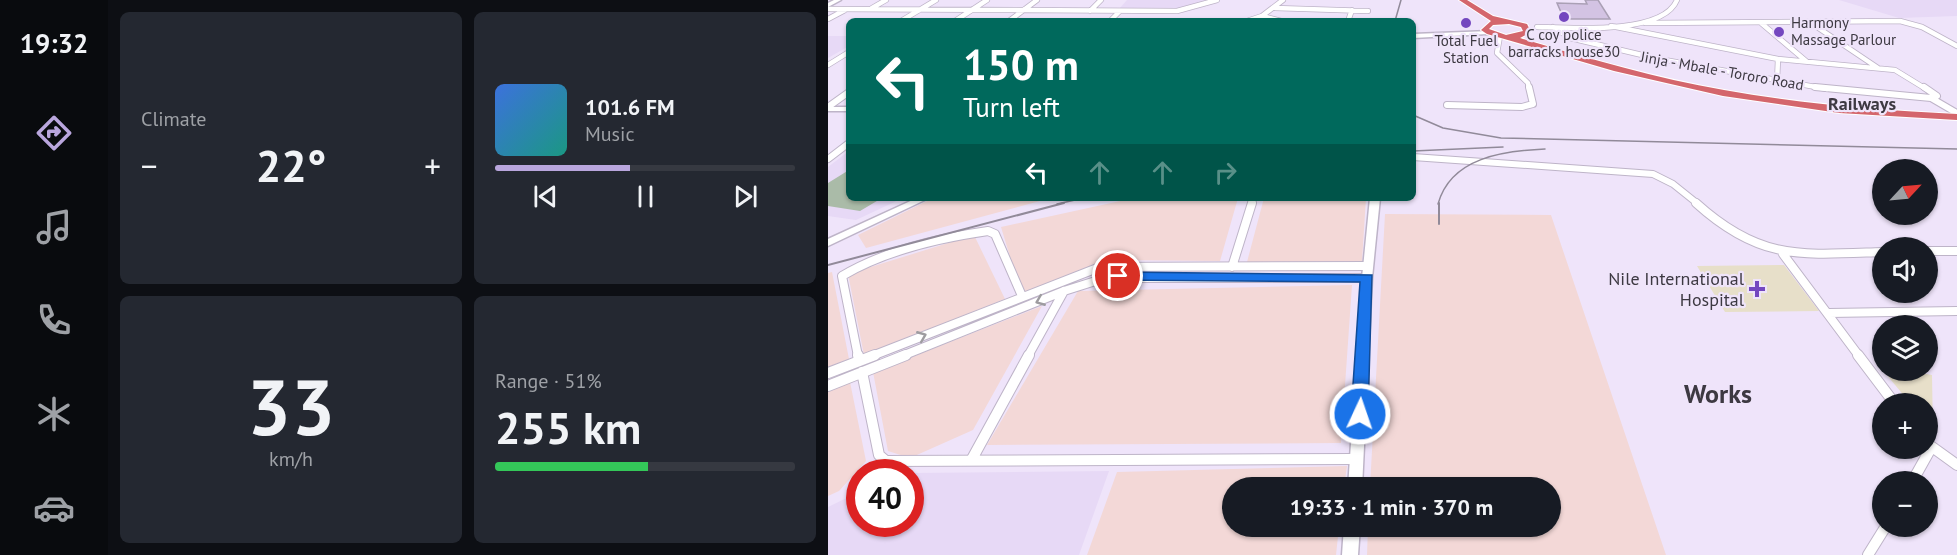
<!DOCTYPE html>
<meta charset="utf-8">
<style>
:root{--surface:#171b24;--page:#242831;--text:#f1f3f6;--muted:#9ea1a6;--line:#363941;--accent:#b9a6dd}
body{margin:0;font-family:"PT Sans",sans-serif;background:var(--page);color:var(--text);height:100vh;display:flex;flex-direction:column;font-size:22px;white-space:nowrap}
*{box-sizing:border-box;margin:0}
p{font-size:20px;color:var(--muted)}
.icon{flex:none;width:33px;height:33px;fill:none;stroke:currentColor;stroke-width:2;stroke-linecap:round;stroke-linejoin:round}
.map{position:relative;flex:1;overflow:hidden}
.details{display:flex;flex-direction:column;gap:12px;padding:12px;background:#0d0f14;width:720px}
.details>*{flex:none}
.hud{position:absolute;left:18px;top:18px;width:570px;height:183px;border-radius:9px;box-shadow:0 2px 4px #0004;background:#00695c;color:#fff;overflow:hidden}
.needle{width:39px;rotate:64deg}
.buttons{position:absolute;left:1044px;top:159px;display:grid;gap:12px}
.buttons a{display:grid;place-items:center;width:66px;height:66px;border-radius:50%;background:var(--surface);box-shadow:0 2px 4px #0004;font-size:30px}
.speed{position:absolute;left:18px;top:459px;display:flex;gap:12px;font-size:30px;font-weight:700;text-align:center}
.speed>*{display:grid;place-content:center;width:78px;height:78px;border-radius:50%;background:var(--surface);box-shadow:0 2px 4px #0004;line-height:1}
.speed .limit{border:9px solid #d22;background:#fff;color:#111}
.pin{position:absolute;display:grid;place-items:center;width:51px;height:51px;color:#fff;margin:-26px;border:3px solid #fff;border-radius:50%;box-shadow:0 2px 6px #0007}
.me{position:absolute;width:66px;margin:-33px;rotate:3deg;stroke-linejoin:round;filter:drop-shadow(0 0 4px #0008)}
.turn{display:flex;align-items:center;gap:21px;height:126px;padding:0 18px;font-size:27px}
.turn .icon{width:78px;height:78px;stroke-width:2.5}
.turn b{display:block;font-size:42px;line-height:51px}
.lanes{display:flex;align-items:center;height:57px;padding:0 18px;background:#0003;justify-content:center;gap:30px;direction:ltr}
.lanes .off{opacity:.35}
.big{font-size:45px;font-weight:700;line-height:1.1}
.details .tile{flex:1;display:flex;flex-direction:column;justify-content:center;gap:9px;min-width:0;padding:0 21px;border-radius:9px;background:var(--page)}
.details .dial{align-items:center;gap:0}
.dial b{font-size:78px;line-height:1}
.song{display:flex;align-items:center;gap:18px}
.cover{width:72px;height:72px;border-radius:9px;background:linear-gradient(135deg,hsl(220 70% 55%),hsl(170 70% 35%))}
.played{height:6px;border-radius:3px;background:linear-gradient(90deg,var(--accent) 45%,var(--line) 45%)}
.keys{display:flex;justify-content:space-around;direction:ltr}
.heat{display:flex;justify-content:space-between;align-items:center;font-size:33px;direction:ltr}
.charge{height:9px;border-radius:4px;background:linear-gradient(90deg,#34c759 51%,var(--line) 0)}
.details .tiles{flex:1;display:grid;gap:12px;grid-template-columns:repeat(2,1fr)}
.trip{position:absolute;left:394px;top:477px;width:339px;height:60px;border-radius:30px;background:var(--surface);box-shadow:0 2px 4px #0004;font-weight:700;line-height:60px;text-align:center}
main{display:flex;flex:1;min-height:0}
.tab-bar{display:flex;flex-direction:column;width:108px;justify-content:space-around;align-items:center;background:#090b0e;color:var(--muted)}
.tab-bar .icon{width:42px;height:42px}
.tab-bar .active{color:var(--accent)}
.tab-bar b{font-size:27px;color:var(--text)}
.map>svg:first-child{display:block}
.built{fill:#e7d9f6}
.industrial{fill:#f3d8d7}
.medical{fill:#e7dfc9}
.green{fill:#aabba8}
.building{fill:#d3c3e3;stroke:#aaa0b5;stroke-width:1.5}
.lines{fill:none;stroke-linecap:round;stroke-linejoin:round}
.street-far3-casing{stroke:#beb4c8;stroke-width:6}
.street-far2-casing{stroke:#beb4c8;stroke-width:8}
.street-far1-casing{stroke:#beb4c8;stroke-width:10}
.street-casing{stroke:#beb4c8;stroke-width:12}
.secondary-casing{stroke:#beb4c8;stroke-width:3}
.highway-casing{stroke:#fff;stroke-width:2}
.street-far3{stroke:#fff;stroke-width:4.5}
.street-far2{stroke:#fff;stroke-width:6}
.street-far1{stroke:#fff;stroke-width:8}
.street{stroke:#fff;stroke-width:10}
.secondary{fill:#fff;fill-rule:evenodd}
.highway{fill:#d4666c;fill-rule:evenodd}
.rail-far1{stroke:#918a99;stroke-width:1.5}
.rail{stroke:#918a99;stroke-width:2}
.oneway{stroke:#9e9ca0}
.route{fill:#1a73e8;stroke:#114b97;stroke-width:1.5}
.poi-dot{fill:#7447bf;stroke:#efe4fa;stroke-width:2}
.labels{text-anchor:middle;stroke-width:4.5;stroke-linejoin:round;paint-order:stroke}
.far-poi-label{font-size:15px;fill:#3d3942;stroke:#efe4fa}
.far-street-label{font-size:15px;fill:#3d3942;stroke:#efe4fa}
.far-quarter-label{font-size:18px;font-weight:bold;fill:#3d3942;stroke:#efe4fa}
.poi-label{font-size:18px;fill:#3d3942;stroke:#efe4fa;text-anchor:end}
.near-quarter-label{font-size:26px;font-weight:bold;fill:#3d3942;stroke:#efe4fa}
</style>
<main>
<nav class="tab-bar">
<b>19:32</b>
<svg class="icon active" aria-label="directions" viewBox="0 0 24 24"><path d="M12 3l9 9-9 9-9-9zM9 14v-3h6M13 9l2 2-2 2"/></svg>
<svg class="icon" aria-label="music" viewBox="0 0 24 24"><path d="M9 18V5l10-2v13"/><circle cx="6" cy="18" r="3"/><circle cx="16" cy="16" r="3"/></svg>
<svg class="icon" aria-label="phone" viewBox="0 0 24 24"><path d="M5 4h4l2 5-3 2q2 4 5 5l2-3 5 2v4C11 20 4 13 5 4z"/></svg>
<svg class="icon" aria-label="climate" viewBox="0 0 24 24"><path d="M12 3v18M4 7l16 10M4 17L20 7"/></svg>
<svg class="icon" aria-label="car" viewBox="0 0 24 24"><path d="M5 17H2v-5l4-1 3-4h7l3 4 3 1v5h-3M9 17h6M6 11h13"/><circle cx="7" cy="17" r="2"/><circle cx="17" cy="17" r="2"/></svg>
</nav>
<section class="details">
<div class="tiles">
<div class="tile"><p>Climate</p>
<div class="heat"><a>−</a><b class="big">22°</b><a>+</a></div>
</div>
<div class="tile">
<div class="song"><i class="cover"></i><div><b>101.6 FM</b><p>Music</p></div></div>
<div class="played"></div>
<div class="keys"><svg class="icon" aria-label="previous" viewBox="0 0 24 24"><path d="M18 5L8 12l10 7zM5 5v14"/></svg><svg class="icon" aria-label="pause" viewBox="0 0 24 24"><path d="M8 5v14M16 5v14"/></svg><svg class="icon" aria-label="next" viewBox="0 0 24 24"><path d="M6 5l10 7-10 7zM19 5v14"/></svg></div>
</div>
<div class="tile dial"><b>33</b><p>km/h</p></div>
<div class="tile"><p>Range · 51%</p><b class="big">255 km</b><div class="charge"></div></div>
</div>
</section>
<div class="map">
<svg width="1129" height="555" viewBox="0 0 1129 555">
<rect width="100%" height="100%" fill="#efe4fa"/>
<path class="built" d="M 299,0 L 380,0 L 349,9 L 291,9 Z
M 1011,0 L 1129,0 L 1129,16 L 1071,18 Z
M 0,36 L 21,36 L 21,46 L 0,58 Z
M 21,151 L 21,198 L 75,198 L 28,220 L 0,216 L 0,167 Z
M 281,471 L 251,555 L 0,555 L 0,507 L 31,492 L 32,524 L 82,524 L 83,473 Z"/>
<path class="industrial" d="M 105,198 L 223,198 L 38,248 L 30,235 Z
M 306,198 L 410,198 L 392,261 L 285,260 L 193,293 L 173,227 Z
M 436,198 L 538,198 L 534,261 L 419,262 Z
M 557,214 L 723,215 L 838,555 L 539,555 L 540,527 L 723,526 L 723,488 L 542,487 Z
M 146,235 L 177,299 L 36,355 L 20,274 Z
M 4,272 L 21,359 L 0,367 L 0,273 Z
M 524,285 L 513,443 L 159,445 L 250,291 Z
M 214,306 L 145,430 L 82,458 L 60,451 L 45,372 Z
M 22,382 L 38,461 L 11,491 L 0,496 L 0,391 Z
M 519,466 L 516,487 L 405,488 L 405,526 L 511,527 L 508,555 L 259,555 L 289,472 Z"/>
<path class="medical" d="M 956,265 L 991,311 L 897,312 L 869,266 Z
M 1081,371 L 1104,375 L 1105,433 L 1100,426 L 1100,404 L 1082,403 L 1058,374 Z"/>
<path class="green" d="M 21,170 L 21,198 L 54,198 L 32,211 L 0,206 L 0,183 Z"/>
<path class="building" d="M 757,0 L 770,0 L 782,19 L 736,19 L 729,3 L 759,4 Z"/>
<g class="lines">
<defs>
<path id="street-far3" d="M 44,8 L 58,0
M 447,8 L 540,11
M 0,9 L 349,11 L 389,0
M 262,11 L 273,0
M 434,16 L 453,21
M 0,19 L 17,10
M 73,21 L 108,0
M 127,21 L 159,0
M 181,21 L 209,0
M 282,21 L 292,11
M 419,21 L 434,16 L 455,0
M 520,21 L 524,10
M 817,23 L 1072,21 L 1094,27 L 1129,46
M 933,23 L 978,61
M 983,23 L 1050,68
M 783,26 L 950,59 L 1067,70 L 1098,89
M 709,27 C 743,28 835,35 849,0
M 725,27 L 742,38 L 831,59 L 999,89
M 672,36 L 669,53 L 700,83 L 701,89
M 0,65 L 21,52
M 949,82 L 950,59"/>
<path id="street-far2" d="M 987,87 L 1103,98 L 1109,96 L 1096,87
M 1103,98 L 1127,112
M 619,105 L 694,107 L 705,104 L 701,87
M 0,107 L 21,92
M 585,157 L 825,174 L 845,184 L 870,204
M 0,159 L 21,143
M 423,204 L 425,198"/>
<path id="street-far1" d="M 868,203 C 932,261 973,255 1054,252
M 1100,251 L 1129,251
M 955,254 L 1031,356
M 404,267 L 424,203
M 1001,313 L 1129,311
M 30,356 L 14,276 C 56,251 111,238 160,231 L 167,234 L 194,296
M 44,356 L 272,267 L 541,266
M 74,356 L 236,291 L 277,278 L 539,278
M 200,356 L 236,291"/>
<path id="street" d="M 30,355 L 31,361
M 1030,355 L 1067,404
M 34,372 L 51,455 L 58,461 L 529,459
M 0,373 L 47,355
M 0,386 L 78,355
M 1100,444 L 1129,465
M 144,459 L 201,355
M 1084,482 L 1103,448
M 1040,555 L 1058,526"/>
<path id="secondary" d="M 6,0 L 13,0 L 0,7 L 0,3 Z
M 662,31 L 663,32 L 660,34 L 585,38 L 585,34 Z
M 0,107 L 21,107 L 21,111 L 0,111 Z
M 89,198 L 101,198 L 0,246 L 0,239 Z
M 542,198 L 552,198 L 544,278 L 534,488 L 520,488 L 534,278 Z
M 516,526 L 532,526 L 530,555 L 514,555 Z"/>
<path id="highway" d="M 631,0 L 639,0 L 665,16 L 699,24 L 703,32 L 692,38 C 759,58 827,78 896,90 C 974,104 1051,110 1129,114 L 1129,120 L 1011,113 L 895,96 L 786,71 L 659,34 L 653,30 L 663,21 ZM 681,24 L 693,27 L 695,31 L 678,35 L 661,29 L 665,25 Z"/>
</defs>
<use href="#street-far3" class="street-far3-casing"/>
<use href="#street-far2" class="street-far2-casing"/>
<use href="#street-far1" class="street-far1-casing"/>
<use href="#street" class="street-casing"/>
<use href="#secondary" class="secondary-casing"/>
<use href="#highway" class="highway-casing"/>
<use href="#street-far3" class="street-far3"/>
<use href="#street-far2" class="street-far2"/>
<use href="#street-far1" class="street-far1"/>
<use href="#street" class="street"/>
<use href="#secondary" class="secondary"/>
<use href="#highway" class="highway"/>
<path class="rail-far1" d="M 567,21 L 573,0
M 585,115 L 615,128 L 673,138 L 1129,149
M 585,151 L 675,147
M 229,204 L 256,198
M 610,204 C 623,157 676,151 717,149"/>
<path class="rail" d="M 611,203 L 611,224
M 0,265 L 236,203"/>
</g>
<defs><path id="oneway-chevron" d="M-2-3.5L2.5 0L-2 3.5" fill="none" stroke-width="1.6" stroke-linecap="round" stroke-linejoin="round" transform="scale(1.5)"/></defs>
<g class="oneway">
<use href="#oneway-chevron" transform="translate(212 301) rotate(158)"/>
<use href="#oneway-chevron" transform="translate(94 336) rotate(-22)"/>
</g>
<path class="route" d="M 290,272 L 544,275 L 540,414 L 538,418 L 526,418 L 523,414 L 532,282 L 285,280 L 283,276 Z"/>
<g class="poi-dot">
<circle cx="736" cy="17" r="6"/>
<circle cx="638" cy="23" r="6"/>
<circle cx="951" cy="32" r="6"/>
<path d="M926 280h6v6h6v6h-6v6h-6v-6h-6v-6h6z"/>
</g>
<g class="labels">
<g class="far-poi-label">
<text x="963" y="28" text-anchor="start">Harmony<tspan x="963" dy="17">Massage Parlour</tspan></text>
<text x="736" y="40">C coy police<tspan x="736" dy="17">barracks house30</tspan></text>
<text x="638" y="46">Total Fuel<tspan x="638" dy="17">Station</tspan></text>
</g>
<g class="far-street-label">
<text transform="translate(894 71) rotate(10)" y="5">Jinja - Mbale - Tororo Road</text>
</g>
<g class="far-quarter-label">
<text x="1034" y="110">Railways</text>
</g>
<g class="poi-label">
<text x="916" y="285">Nile International<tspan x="916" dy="21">Hospital</tspan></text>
</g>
<g class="near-quarter-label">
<text x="890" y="403">Works</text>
</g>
</g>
</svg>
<div class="buttons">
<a><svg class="needle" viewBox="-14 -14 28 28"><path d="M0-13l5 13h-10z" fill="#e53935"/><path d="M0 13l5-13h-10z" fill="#9ea1a6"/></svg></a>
<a><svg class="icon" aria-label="sound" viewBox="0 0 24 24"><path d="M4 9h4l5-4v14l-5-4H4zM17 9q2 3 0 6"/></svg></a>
<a><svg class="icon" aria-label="layers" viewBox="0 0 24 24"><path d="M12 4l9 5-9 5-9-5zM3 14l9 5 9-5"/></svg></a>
<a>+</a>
<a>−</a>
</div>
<div class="speed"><div class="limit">40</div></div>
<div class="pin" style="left:290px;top:276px;background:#d93025"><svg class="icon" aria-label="arrive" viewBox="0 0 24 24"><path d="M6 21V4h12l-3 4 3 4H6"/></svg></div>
<svg class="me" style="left:532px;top:414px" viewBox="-20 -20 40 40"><circle r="17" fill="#1a73e8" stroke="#fff" stroke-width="3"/><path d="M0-11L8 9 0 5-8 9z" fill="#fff"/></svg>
<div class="trip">19:33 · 1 min · 370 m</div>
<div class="hud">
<div class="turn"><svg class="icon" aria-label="left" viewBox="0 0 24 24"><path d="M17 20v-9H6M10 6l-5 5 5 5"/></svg><div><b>150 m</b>Turn left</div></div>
<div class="lanes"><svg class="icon" aria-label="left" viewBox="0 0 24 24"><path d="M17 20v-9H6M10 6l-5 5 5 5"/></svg><svg class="icon off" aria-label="ahead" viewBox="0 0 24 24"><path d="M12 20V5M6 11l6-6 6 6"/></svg><svg class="icon off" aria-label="ahead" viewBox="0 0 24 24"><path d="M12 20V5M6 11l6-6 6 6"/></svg><svg class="icon off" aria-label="right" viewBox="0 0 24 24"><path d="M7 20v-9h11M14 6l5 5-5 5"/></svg></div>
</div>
</div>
</main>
